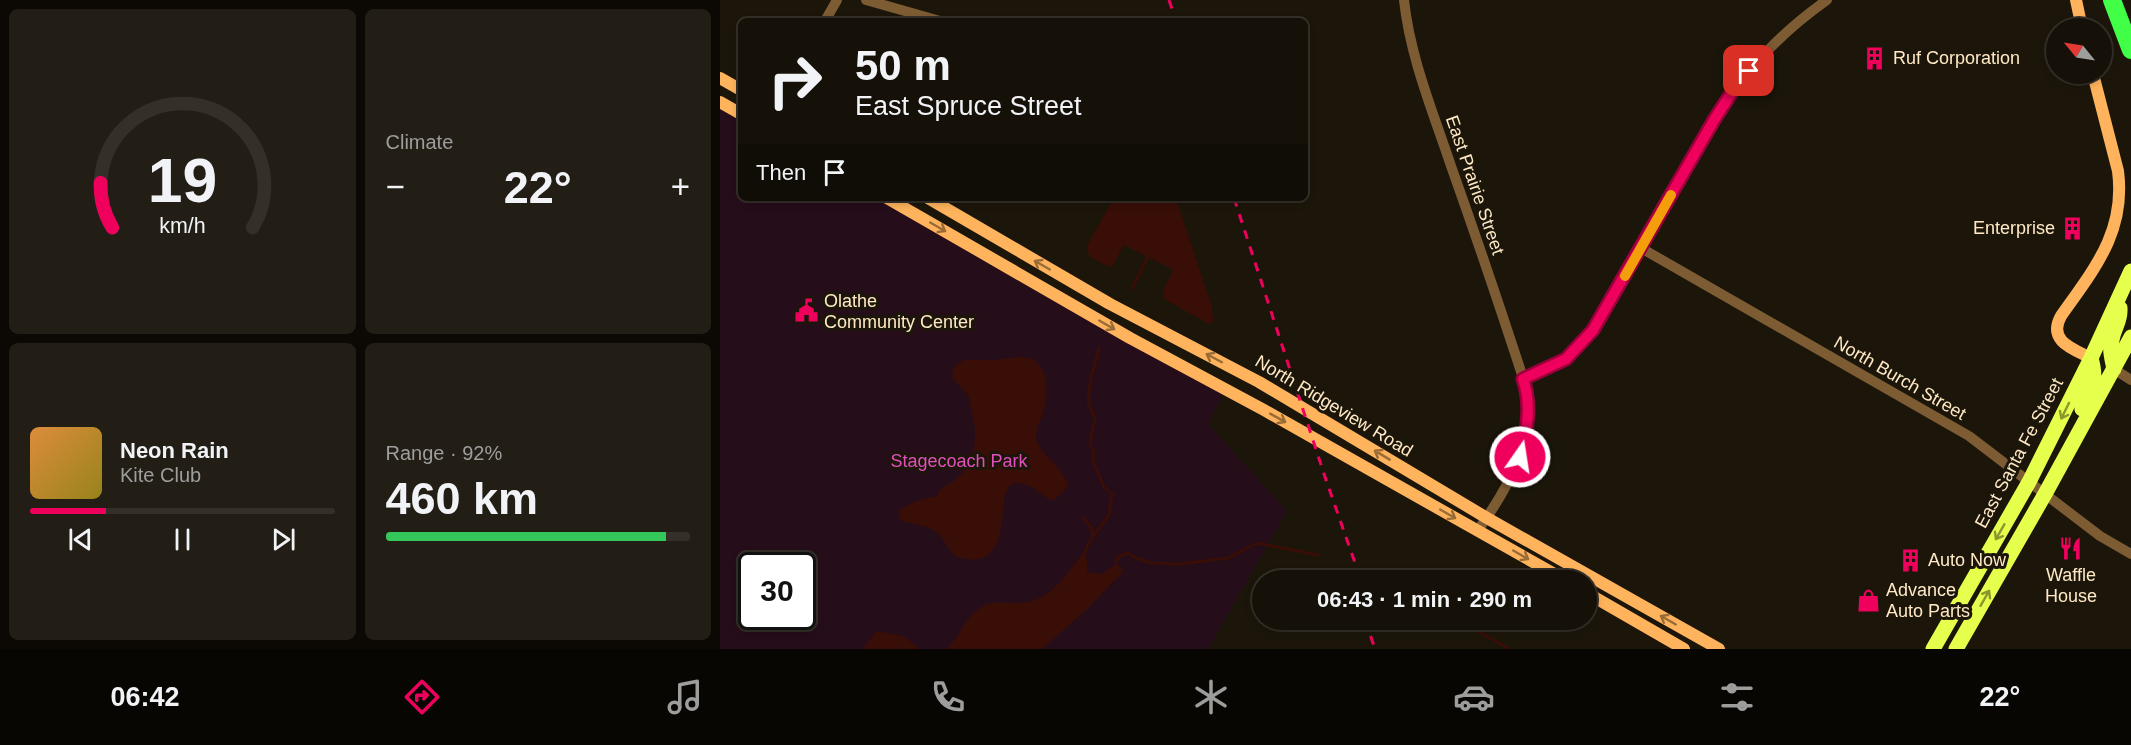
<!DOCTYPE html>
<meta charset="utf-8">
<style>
:root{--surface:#151008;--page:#221e16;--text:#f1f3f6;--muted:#9d9d9c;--line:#343029;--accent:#f0005d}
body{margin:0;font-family:Arial,sans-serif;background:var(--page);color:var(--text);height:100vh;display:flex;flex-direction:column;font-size:22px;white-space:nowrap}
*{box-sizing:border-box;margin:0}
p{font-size:20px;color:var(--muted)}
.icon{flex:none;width:33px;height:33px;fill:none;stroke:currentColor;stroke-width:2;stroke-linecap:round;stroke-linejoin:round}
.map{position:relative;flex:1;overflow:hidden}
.drawer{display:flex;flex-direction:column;gap:9px;padding:9px;background:#0c0904;width:720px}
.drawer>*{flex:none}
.banner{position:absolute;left:18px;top:18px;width:570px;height:183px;border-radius:9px;box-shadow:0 3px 9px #0003,0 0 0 2px var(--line);background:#151008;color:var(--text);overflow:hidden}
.needle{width:39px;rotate:300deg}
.buttons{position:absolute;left:1326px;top:18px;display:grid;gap:12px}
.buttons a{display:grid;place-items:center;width:66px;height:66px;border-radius:50%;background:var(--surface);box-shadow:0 3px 9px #0003,0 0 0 2px var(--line);font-size:30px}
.speed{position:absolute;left:18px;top:552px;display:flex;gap:12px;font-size:30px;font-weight:700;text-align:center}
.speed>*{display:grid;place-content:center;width:78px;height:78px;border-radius:50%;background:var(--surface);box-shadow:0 3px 9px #0003,0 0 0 2px var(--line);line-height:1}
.speed .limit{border:3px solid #111;border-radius:9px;background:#fff;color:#111}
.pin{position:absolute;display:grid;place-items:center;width:51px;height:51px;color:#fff;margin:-26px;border-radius:12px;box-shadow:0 3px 9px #0006}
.me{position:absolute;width:66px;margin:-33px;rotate:13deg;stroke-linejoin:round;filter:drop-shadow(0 0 4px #0008)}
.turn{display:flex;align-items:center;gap:21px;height:126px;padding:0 18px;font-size:27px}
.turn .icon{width:78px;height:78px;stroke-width:2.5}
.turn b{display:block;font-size:42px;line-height:51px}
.then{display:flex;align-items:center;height:57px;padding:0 18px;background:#0003;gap:12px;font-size:22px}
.big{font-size:45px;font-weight:700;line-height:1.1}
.drawer .widget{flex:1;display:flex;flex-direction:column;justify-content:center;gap:9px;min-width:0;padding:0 21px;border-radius:9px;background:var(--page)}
.drawer .dial{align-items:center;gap:0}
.dial svg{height:156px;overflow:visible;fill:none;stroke:var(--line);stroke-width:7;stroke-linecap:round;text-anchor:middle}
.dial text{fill:var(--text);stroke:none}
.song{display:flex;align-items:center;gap:18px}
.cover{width:72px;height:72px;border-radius:9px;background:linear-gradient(135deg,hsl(30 70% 55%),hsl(50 70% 35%))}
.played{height:6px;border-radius:3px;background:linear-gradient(90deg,var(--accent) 25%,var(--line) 25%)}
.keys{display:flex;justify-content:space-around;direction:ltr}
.heat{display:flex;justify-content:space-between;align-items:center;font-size:33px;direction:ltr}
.charge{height:9px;border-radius:4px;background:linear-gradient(90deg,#34c759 92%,var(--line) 0)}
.drawer .tiles{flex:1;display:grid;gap:9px;grid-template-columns:repeat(2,1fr)}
.trip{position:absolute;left:532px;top:570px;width:345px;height:60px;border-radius:30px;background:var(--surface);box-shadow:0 3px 9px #0003,0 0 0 2px var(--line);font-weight:700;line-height:60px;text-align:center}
.dock{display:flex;height:96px;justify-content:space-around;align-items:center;background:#080603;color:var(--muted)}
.dock .icon{width:42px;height:42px}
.dock .selected{color:var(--accent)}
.dock b{font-size:27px;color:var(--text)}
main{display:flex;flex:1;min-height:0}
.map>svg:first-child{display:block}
.green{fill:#260d1a;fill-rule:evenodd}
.water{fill:#380e07}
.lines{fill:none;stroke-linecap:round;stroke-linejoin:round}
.stream{stroke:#380e07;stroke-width:3}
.street{stroke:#7d5c34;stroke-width:10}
.secondary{stroke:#ffb35c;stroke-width:12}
.primary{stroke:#e6ff4c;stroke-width:15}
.highway{stroke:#40ff46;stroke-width:18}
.rail{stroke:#f0005d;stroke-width:3;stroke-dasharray:9 8;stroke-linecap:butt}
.oneway{stroke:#996c37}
.oneway2{stroke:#8b962e}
.route-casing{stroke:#9c003c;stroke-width:15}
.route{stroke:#f0005d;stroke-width:10}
.slow{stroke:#f59e0b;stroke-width:10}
.labels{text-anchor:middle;stroke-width:6;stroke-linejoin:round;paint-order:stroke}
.poi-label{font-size:18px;fill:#ffe9c5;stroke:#1c160a;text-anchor:start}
.street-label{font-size:18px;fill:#ffe9c5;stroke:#1c160a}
.park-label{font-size:18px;fill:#e14fbb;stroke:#1c160a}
</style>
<main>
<section class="drawer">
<div class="tiles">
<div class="widget dial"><svg viewBox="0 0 100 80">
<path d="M14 69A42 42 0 1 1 86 69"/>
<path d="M14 69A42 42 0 0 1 8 46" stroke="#f0005d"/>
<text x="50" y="56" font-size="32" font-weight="700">19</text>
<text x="50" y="72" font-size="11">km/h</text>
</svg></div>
<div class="widget"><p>Climate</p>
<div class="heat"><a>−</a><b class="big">22°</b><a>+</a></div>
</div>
<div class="widget">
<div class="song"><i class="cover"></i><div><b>Neon Rain</b><p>Kite Club</p></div></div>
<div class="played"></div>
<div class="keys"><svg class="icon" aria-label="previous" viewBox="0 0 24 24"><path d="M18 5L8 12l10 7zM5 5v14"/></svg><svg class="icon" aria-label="pause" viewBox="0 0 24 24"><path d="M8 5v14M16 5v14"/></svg><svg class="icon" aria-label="next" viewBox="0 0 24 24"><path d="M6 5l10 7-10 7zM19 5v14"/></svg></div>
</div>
<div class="widget"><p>Range · 92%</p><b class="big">460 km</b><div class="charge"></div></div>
</div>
</section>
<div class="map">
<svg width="1411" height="649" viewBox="0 0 1411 649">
<rect width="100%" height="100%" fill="#1c160a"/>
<path class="green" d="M 0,109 L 21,121 L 21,198 L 156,198 L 407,342 L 503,394 L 488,424 L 567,511 L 488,649 L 0,649 ZM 32,566 L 82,566 L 82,616 L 32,616 Z"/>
<path class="water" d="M 394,198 L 456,198 L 492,307 L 493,322 L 489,324 L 444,299 C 440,286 452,280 452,269 L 404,245 L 393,265 L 390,267 L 370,257 L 367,250 L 368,244 Z
M 300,357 C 329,357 329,389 324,410 C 321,420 314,432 317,442 C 324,459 346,468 348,487 L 334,500 L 330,500 C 321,494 308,482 297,483 C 269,483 301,567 245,559 C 230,557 227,543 219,534 C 209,524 192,526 180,519 L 179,510 L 196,501 L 217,496 L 221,488 C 253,476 261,439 251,409 C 249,404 250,399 248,395 C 243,388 237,384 232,377 L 233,368 L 243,360 L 276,360 Z
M 362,554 L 367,559 L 367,572 L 381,574 L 392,567 L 401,566 L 403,572 L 366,610 L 322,649 L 226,649 C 241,637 244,618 261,607 C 274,599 293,605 307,602 C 333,597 347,574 362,554 Z
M 156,631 L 183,636 L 200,649 L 143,649 Z"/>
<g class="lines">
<path class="stream" d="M 412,288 L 429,255
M 363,518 L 371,527 L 373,537
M 363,559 L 368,544 L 390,513 L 390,502 L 393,495 L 384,487 L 373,461 L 374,452 L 370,443 L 375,418 L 368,402 L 371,378 L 379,348
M 395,568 L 398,557 L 408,553 L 416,558 L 431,563 L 460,564 L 508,558 L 537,543 L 598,555
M 663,578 L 667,580
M 737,620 L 790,649"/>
<path class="street" d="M 146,0 L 220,21
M 684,0 C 690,57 713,112 731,166 C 757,239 782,313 806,387 C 815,441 789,487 758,530
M 105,21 L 117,0
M 921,248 L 1249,436 L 1380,536 L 1411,554
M 1394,369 L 1411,380
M 803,379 C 840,364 858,354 880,320 L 994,120 C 1026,70 1059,34 1107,0"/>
<path class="secondary" d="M 1356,0 L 1362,28
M 0,78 L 21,90
M 0,102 L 21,114
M 167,198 L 410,338 L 544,410 L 845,580
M 208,198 L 390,304 L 539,382 L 767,518 L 999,649
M 1371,358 C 1353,349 1327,341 1341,316 C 1374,269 1406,232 1398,171 L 1373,74
M 867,593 L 964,649"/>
<path class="primary" d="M 1394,369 C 1392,359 1389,350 1392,340 C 1394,327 1401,322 1400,308
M 1362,409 C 1371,387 1378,382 1371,358
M 1213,649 L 1309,482 L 1371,358 L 1411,271
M 1236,649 L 1325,494 L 1411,337"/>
<path class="highway" d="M 1392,0 L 1411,50"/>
<path class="rail" d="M 449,0 L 456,21
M 514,198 L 605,477 L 641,580
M 645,620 L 655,649"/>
</g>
<defs><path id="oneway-shaft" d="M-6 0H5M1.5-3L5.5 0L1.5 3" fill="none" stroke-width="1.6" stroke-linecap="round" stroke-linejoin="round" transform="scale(1.5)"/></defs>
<g class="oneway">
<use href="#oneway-shaft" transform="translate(218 227) rotate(30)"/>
<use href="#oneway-shaft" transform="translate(322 265) rotate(-150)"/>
<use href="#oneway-shaft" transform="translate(387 325) rotate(30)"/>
<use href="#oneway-shaft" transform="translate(494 358) rotate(-152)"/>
<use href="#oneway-shaft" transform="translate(558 418) rotate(29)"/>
<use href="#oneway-shaft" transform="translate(662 455) rotate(-149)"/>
<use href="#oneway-shaft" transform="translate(728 514) rotate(30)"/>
<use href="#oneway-shaft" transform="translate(801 555) rotate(30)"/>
<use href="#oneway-shaft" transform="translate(948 620) rotate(-150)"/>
</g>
<g class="oneway2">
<use href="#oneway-shaft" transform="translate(1345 411) rotate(116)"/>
<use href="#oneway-shaft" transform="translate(1280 532) rotate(120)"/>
<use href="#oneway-shaft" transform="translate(1265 598) rotate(-60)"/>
</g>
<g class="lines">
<defs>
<path id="route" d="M 800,457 C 807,430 812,406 803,379 L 846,359 L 873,330 L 994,120 L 1014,89 L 1029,71"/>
</defs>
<use href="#route" class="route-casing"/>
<use href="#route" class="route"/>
<path class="slow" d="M 905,276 L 951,195"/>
</g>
<defs>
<symbol id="building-bare" viewBox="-9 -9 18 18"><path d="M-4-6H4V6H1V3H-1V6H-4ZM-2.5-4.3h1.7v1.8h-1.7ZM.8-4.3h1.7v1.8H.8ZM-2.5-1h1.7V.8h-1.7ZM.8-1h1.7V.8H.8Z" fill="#f0005d" stroke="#1c160a" stroke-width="2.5" paint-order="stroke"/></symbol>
<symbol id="civic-bare" viewBox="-9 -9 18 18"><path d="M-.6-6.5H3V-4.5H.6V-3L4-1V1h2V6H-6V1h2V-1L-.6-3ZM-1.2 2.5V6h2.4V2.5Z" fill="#f0005d" stroke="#1c160a" stroke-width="2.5" paint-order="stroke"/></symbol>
<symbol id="restaurant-bare" viewBox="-9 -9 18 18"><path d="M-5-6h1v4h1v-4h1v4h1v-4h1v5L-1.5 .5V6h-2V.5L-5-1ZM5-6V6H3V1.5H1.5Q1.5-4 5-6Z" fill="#f0005d" stroke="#1c160a" stroke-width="2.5" paint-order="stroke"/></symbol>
<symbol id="shop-bare" viewBox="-9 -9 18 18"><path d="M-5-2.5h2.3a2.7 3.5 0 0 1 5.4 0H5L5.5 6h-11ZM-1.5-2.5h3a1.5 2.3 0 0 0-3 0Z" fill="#f0005d" stroke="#1c160a" stroke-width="2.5" paint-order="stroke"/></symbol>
</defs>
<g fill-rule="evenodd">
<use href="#building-bare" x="1138" y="42" width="33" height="33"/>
<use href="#building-bare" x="1336" y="212" width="33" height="33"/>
<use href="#civic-bare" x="70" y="294" width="33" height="33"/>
<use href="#restaurant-bare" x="1334" y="532" width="33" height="33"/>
<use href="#building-bare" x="1174" y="544" width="33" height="33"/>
<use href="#shop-bare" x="1132" y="584" width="33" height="33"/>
</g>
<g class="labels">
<g class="poi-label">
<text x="1173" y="64">Ruf Corporation</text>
<text x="1335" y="234" text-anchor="end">Enterprise</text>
<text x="104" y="307">Olathe<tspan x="104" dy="21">Community Center</tspan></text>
<text x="1208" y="566">Auto Now</text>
<text x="1351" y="581" text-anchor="middle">Waffle<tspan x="1351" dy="21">House</tspan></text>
<text x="1166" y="596">Advance<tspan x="1166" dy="21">Auto Parts</tspan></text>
</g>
<g class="street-label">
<text transform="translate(755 185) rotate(71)" y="6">East Prairie Street</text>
<text transform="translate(1180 378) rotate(30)" y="6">North Burch Street</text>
<text transform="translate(614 406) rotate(31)" y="6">North Ridgeview Road</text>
<text transform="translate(1299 453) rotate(-62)" y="6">East Santa Fe Street</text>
</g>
<g class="park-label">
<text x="239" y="467">Stagecoach Park</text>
</g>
</g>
</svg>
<div class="buttons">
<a><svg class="needle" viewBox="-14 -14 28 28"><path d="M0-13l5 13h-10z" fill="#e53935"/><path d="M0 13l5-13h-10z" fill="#9d9d9c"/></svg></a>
</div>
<div class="speed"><div class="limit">30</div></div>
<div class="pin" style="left:1029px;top:71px;background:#d93025"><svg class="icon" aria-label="arrive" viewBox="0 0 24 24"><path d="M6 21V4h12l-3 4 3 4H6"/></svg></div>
<svg class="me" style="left:800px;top:457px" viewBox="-20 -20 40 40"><circle r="17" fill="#f0005d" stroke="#fff" stroke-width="3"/><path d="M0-11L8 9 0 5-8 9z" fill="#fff"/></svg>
<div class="trip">06:43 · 1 min · 290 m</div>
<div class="banner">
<div class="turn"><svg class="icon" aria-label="right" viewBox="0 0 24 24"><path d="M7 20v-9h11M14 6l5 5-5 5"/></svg><div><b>50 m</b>East Spruce Street</div></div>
<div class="then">Then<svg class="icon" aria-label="arrive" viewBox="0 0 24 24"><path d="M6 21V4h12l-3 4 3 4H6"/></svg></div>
</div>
</div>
</main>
<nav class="dock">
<b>06:42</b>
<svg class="icon selected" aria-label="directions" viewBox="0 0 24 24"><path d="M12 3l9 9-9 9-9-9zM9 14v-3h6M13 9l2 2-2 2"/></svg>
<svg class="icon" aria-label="music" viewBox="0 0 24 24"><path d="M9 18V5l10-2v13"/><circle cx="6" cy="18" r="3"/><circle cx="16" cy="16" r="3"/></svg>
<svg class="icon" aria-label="phone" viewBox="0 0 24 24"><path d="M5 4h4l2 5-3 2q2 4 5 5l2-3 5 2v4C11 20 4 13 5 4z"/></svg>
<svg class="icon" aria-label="climate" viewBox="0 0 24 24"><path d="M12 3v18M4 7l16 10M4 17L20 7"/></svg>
<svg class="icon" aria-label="car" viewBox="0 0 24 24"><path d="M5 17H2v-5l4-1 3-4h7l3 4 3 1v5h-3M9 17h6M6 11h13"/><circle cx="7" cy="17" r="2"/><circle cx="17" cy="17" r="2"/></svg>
<svg class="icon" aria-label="filters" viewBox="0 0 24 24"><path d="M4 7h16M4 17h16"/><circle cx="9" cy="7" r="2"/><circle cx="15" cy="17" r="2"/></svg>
<b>22°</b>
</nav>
